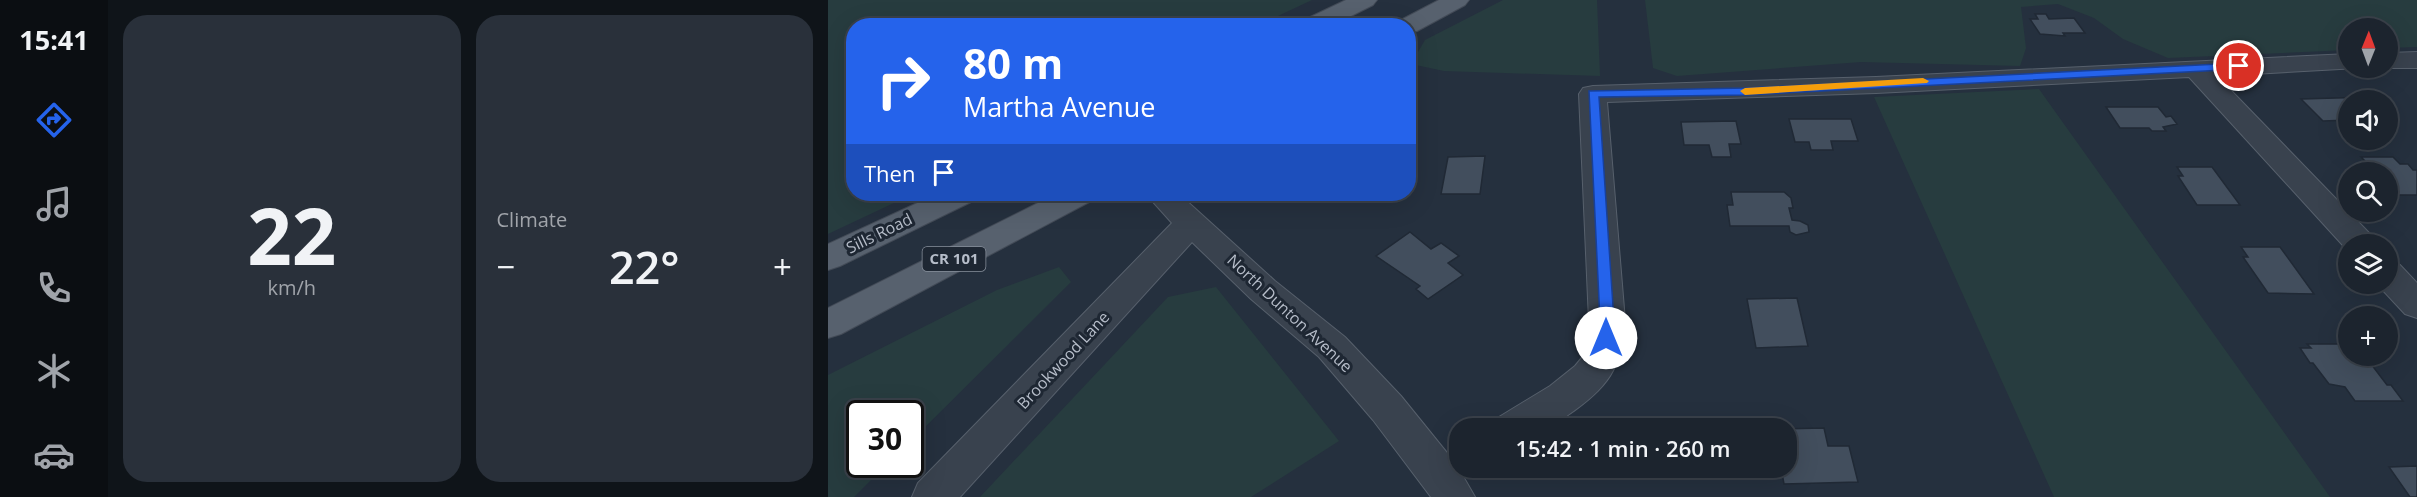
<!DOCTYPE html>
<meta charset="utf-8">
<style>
:root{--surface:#1c242e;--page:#29303a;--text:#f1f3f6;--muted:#a0a4aa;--line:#3a414a;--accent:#2563eb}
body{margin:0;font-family:"Open Sans",sans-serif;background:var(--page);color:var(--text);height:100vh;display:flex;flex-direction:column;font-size:22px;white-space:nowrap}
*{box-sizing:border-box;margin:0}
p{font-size:20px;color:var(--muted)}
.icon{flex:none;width:33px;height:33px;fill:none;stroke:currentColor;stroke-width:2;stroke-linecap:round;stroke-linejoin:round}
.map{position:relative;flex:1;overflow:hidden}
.side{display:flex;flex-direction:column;gap:15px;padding:15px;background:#0f1419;width:720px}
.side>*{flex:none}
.hud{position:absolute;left:18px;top:18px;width:570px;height:183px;border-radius:24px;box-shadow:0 6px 24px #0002,0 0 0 2px var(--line);background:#2563eb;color:#fff;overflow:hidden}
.needle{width:39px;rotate:1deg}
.controls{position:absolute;left:1510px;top:18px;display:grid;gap:12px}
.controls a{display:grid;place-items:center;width:60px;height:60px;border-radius:50%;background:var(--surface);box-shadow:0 6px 24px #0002,0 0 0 2px var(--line);font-size:30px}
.speed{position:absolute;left:18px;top:400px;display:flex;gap:12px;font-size:30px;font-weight:700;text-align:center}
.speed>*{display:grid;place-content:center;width:78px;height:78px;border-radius:50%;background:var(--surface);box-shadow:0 6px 24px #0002,0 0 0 2px var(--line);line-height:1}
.speed .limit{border:3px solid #111;border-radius:9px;background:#fff;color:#111}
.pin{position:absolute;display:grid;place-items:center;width:51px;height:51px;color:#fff;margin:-26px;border:3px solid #fff;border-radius:50%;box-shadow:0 2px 6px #0007}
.me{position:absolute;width:66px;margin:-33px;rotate:0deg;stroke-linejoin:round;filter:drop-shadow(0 0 4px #0008)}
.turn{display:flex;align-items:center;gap:21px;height:126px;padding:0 18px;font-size:27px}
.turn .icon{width:78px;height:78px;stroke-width:2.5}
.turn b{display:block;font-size:42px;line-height:51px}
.then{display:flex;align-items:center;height:57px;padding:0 18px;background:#0003;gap:12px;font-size:22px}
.big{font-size:45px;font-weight:600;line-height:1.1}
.side .tile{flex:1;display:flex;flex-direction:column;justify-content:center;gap:9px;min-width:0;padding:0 21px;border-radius:24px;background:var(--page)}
.side .dial{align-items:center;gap:0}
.dial b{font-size:78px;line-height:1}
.heat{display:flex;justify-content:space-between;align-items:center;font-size:33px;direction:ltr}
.side .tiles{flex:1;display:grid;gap:15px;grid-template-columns:repeat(2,1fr)}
.trip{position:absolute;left:621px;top:418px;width:348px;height:60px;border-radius:24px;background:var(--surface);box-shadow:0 6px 24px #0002,0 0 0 2px var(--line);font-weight:600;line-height:60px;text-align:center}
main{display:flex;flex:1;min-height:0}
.tab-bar{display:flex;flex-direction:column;width:108px;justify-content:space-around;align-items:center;background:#0b0e12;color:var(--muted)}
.tab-bar .icon{width:42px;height:42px}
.tab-bar .active{color:var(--accent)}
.tab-bar b{font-size:27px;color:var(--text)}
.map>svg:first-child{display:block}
.green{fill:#273c3f}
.building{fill:#424e5d;stroke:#202935;stroke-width:1.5}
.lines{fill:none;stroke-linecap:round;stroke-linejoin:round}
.minor-casing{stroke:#57606c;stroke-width:2}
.major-casing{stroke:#434b57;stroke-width:2}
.minor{fill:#39424e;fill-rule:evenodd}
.major{fill:#57616e;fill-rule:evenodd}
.route{fill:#2563eb;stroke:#184099;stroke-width:1.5}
.slow{fill:#f59e0b}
.labels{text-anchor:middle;stroke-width:6;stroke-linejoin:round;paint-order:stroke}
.shield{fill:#1e2733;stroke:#88909c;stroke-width:1.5}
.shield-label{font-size:15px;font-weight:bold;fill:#b6bdc9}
.street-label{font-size:16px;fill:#b6bdc9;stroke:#1e2733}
</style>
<main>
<nav class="tab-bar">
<b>15:41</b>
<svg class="icon active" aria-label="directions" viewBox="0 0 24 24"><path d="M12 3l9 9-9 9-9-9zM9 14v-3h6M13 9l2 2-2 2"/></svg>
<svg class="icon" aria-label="music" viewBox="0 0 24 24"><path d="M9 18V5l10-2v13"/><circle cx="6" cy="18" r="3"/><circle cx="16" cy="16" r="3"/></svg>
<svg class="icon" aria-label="phone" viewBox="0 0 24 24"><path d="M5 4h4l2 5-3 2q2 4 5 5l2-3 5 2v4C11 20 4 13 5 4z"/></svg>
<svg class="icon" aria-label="climate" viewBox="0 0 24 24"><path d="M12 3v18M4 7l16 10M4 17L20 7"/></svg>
<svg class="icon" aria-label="car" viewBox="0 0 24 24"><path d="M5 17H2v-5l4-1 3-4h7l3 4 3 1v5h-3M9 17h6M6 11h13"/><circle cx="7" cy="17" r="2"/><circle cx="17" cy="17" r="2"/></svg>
</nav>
<section class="side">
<div class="tiles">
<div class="tile dial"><b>22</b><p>km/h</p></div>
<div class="tile"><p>Climate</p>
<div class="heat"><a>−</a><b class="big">22°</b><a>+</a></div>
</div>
</div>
</section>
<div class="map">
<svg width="1589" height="497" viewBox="0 0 1589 497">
<rect width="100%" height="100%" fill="#25303e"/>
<path class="green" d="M 0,0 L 484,0 L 431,25 L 26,26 L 26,194 L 85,194 L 0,234 Z
M 675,0 L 769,0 L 772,76 L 616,71 L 583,64 L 597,40 Z
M 817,0 L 1589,0 L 1589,47 L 1560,48 L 1560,28 L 1521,28 L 1521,50 L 1340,58 L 1295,39 L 1266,18 L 1230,4 L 1193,7 L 1198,48 L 1192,66 L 1033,62 L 849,76 L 825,68 Z
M 1211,89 L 1502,497 L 1226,497 L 1046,97 Z
M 231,267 L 243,282 L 83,441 L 82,414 L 32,414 L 32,465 L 58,465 L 26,497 L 0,497 L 0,375 L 169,290 Z
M 388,287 L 511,441 L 423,497 L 152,497 L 340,297 Z"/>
<path class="building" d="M 1207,14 L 1218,14 L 1221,19 L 1246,18 L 1257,33 L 1235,33 L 1237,36 L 1212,34 L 1202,19 L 1210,19 Z
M 1543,97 L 1546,100 L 1521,100 L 1521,120 L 1495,121 L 1473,99 Z
M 1278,107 L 1330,107 L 1338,117 L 1343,116 L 1349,124 L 1335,127 L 1338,131 L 1324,131 L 1321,128 L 1292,128 Z
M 961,119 L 1023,119 L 1030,141 L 1003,141 L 1005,150 L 983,150 L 981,142 L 967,142 Z
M 908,121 L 913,144 L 901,144 L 903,157 L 884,157 L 881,145 L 856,145 L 853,122 Z
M 657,156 L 652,194 L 613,194 L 620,157 Z
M 1533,157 L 1565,157 L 1572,164 L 1580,164 L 1585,170 L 1589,170 L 1589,195 L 1563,195 L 1560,192 L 1560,172 L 1548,172 Z
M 1349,167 L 1384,167 L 1412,205 L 1369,205 L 1350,176 L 1355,176 Z
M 903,192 L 956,192 L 963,198 L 965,208 L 961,208 L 964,220 L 972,221 L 980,225 L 981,232 L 968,235 L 962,232 L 961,226 L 902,226 L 899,205 L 905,205 Z
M 582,232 L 603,249 L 613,243 L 631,256 L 620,263 L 635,275 L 600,299 L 588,289 L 592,286 L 548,256 Z
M 1413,247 L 1452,247 L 1486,294 L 1440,293 L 1415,257 L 1420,257 Z
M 969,298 L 980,346 L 928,348 L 919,299 Z
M 1479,344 L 1521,344 L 1521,356 L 1537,356 L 1559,385 L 1563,385 L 1575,401 L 1527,401 L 1517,387 L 1501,384 L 1485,363 L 1482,363 L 1472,348 L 1483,348 Z
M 996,428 L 1000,446 L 1021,446 L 1030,482 L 956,484 L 953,468 L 958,468 L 958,429 L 947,429 Z
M 1589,466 L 1589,497 L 1582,497 L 1561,467 Z"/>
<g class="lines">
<defs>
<path id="minor" d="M 1589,52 L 1589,68 L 1555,68 L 1560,68 L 1560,53 Z
M 1521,54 L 1521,68 L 1530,68 L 1389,76 L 1544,236 L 1548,244 L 1521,244 L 1521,252 L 1361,77 L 1048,93 L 779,102 L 797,321 C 794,369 779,388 740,415 C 733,420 724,428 716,429 C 700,432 681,429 665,429 L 671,417 L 722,386 L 747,366 L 757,354 L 761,321 L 751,94 L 755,88 L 765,86 L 1048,77 Z
M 318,194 L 351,194 L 447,281 L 517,337 L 573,396 L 628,464 L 647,497 L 603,497 L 545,420 L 491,357 L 423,299 L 364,242 L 132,497 L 84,497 L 90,483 L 344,223 Z
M 1560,262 L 1572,265 L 1589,283 L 1589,318 L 1577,314 L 1549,284 L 1560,284 Z"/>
<path id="major" d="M 518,0 L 549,0 L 545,5 L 503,26 L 471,26 L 474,21 Z
M 611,0 L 641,0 L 637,5 L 589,31 L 580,33 L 580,26 L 568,26 L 571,21 Z
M 109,194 L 149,194 L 145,201 L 12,266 L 0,270 L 0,244 Z
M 228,194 L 267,194 L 263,201 L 13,334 L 0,338 L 0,308 Z"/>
</defs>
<use href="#minor" class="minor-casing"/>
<use href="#major" class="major-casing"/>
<use href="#minor" class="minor"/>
<use href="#major" class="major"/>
</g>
<path class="route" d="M 1411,63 L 1417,66 L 1415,69 L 918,95 L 771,97 L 786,321 L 783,342 L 773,342 L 771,338 L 772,321 L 761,91 L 918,88 Z"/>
<path class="slow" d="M 1095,78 L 1101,81 L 1099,83 L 917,95 L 912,91 L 917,88 Z"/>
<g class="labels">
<rect class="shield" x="94.5" y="247" width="63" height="24" rx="4.5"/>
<g class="shield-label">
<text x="126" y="264">CR 101</text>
</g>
<g class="street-label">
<text transform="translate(51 233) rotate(-26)" y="6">Sills Road</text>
<text transform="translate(462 313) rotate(43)" y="6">North Dunton Avenue</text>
<text transform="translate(235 360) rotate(-47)" y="6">Brookwood Lane</text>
</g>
</g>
</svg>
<div class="controls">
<a><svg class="needle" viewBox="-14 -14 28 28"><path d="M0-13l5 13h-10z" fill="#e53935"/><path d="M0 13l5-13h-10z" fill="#a0a4aa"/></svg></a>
<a><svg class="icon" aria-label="sound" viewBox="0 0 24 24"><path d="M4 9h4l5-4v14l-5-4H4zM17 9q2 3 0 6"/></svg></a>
<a><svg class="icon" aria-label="search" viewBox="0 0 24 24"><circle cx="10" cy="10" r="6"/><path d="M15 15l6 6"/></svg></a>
<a><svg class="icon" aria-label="layers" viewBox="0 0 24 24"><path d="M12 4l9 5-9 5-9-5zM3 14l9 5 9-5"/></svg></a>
<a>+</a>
</div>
<div class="speed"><div class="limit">30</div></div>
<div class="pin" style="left:1411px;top:66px;background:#d93025"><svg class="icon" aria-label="arrive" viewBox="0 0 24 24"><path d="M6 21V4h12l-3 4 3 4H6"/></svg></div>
<svg class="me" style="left:778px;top:338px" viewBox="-20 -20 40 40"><circle r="19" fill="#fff"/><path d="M0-13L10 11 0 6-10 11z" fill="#2563eb"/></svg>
<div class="trip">15:42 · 1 min · 260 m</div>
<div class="hud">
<div class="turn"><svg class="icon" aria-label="right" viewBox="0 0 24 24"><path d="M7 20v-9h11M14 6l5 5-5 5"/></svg><div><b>80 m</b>Martha Avenue</div></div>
<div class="then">Then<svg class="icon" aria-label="arrive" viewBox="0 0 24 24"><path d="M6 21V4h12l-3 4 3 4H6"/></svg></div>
</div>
</div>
</main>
